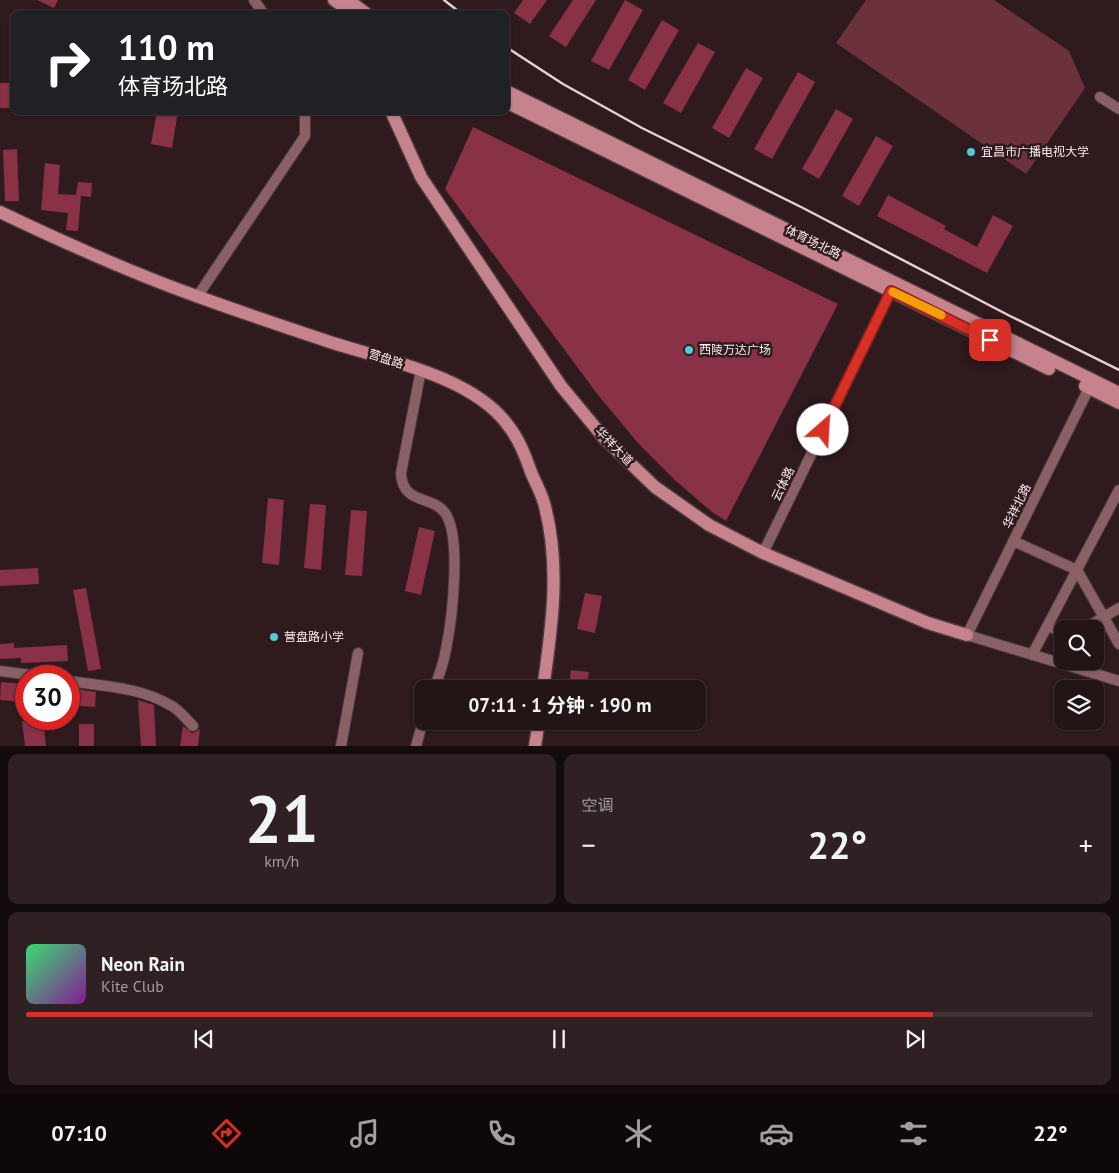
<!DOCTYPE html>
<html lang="zh">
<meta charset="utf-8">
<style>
:root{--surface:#231416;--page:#2f2123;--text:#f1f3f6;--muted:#a39ea1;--line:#403335;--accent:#d93025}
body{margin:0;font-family:"PT Sans","Noto Sans SC",sans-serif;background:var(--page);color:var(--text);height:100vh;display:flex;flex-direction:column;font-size:19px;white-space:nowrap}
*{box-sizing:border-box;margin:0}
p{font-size:16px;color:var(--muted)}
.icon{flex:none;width:28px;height:28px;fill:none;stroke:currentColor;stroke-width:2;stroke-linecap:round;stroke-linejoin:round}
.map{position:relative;height:746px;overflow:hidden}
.sheet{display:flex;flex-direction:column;gap:8px;padding:8px;background:#130b0c;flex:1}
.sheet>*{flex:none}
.hud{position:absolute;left:10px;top:10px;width:500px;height:105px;border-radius:10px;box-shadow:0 1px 4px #0004,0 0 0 1px var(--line);background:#202124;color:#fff;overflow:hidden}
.controls{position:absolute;left:1054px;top:620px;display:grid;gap:10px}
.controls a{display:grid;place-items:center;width:50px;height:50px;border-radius:10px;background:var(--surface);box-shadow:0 1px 4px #0004,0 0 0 1px var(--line);font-size:25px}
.speed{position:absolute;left:15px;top:665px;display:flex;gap:10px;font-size:25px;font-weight:700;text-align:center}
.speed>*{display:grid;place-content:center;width:65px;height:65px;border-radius:50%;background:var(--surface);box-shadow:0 1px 4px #0004,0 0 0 1px var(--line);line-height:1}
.speed .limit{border:8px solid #d22;background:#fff;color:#111}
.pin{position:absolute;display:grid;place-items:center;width:42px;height:42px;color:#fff;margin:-21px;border-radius:10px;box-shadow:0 2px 8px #0006}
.me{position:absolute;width:55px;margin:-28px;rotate:26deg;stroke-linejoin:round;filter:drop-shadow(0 0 4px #0008)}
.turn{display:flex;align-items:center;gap:18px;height:105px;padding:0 25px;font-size:22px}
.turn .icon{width:65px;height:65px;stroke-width:2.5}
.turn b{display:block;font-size:35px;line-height:42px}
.big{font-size:38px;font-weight:700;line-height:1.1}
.sheet .tile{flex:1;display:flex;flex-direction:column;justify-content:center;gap:8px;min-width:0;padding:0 18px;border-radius:10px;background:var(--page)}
.sheet .dial{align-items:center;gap:0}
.dial b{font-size:65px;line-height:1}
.song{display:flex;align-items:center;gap:15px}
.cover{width:60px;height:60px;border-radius:8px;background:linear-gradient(135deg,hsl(140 70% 55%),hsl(290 70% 35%))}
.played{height:5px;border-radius:2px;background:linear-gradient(90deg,var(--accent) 85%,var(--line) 85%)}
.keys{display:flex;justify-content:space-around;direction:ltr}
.heat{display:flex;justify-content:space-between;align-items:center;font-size:28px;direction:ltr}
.sheet .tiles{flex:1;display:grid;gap:8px;grid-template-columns:1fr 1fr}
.tile:last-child{grid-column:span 2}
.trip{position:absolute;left:414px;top:680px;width:292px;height:50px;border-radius:10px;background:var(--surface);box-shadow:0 1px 4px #0004,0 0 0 1px var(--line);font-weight:700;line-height:50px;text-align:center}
.dock{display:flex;height:80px;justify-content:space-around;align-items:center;background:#0e0809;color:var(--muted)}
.dock .icon{width:35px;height:35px}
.dock .on{color:var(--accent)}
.dock b{font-size:22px;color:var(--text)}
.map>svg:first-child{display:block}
.green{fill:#6b323e}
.building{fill:#893146}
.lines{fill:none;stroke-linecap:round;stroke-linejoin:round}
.street-casing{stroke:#4c383b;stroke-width:12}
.secondary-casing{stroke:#4c383b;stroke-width:15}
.street{stroke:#8a6067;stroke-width:10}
.secondary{stroke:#c6838e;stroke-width:12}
.rail{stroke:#e1d1d4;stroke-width:2.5}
.route-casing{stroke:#8d1f18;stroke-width:12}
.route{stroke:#d93025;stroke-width:9}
.slow{stroke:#f59e0b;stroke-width:9}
.poi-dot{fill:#51ccd4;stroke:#2f1a1e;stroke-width:2}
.labels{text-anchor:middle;stroke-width:5;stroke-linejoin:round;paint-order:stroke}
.poi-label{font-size:12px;fill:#fcedef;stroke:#2f1a1e;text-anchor:start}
.street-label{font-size:12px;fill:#fcedef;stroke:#2f1a1e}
</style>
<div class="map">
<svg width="1119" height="746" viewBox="0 0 1119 746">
<rect width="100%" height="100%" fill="#2f1a1e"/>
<path class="green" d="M 866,0 L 994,0 L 1069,51 L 1085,88 L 1026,174 L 836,43 Z"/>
<path class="building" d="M 37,0 L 58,0 L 54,8 Z
M 523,0 L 547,0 L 530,24 L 514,13 Z
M 573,0 L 596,0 L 566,47 L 549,36 Z
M 625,0 L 643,10 L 609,70 L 591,61 Z
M 662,20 L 679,30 L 645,90 L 628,80 Z
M 698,43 L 715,52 L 681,113 L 663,103 Z
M 746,68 L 763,78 L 729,138 L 712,128 Z
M 798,72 L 815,82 L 772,159 L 754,149 Z
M 0,83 L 14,83 L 14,108 L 0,108 Z
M 836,109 L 853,119 L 819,179 L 802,169 Z
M 157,111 L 178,111 L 172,148 L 151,144 Z
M 473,127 L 838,304 L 726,521 L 712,512 L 677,482 L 637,442 L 598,395 L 445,189 Z
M 876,136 L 893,146 L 859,206 L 842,196 Z
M 17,149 L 19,201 L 5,201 L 3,150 Z
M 45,163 L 60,165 L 58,194 L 76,195 L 78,182 L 92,183 L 91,197 L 81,196 L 78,231 L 66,230 L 68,213 L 41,210 Z
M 888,195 L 946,226 L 944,229 L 977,247 L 993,215 L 1013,226 L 987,273 L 877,216 Z
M 268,498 L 284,500 L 279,565 L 262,563 Z
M 310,504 L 326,505 L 321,570 L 304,568 Z
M 351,510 L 367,511 L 362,576 L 345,575 Z
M 419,527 L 435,531 L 421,595 L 405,591 Z
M 38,568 L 39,584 L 0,586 L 0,570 Z
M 86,588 L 101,669 L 88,671 L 73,590 Z
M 585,593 L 602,596 L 595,633 L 577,629 Z
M 14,643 L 14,648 L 67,645 L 68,661 L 21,663 L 21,658 L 0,659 L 0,644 Z
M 571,670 L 589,672 L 586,689 L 568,689 Z
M 1,682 L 26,684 L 26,702 L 0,700 Z
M 69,688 L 96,692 L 95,707 L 69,705 Z
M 138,700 L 154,705 L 156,746 L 141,746 Z
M 43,719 L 46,746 L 25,746 L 22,721 Z
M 79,724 L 94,724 L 94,746 L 79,746 Z
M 183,726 L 192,733 L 195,732 L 200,729 L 198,746 L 180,746 Z"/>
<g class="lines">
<defs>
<path id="street" d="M 254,0 L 264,14
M 1100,97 L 1119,109
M 197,297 L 305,136 L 305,111
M 421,370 L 401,473 C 402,505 433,495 445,513 C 462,536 452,620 446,649 C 444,662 439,676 434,689
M 1089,388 L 967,635 L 1119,681
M 1013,541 L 1077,570 L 1119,644
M 763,553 L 891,291
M 1048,626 L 1062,632
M 1084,629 L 1119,608
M 1032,655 L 1119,490
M 0,671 L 38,676
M 69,681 C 102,686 140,687 170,705 C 179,709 186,719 193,726
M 341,746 L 358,653
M 416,746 L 423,721"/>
<path id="secondary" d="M 334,0 L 352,13
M 348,0 L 367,14
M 506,91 L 1119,393
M 506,102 L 1049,369
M 391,111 L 421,177 L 561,386 L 604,438 L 655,487 L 709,525 L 763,553 L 928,623 L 967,635
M 0,212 C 65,243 131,273 199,297 C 243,313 288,328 333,343 C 387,360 472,377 507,424 C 519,439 525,455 531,472 C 535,482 541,492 544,503 C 561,564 552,627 543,689
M 1085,386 L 1119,403
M 535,746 L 539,721"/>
</defs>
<use href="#street" class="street-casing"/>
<use href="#secondary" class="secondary-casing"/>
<use href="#street" class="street"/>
<use href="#secondary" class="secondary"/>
<path class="rail" d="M 444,0 L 462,14
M 506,47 L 563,84 L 642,128 L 803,208 L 1010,316 L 1119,370"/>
</g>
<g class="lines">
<defs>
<path id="route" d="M 823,430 L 891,291 L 990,340"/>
</defs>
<use href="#route" class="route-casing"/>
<use href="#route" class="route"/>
<path class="slow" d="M 893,292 L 941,315"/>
</g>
<g class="poi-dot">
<circle cx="971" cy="152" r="5"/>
<circle cx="689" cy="350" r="5"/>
<circle cx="274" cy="637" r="5"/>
</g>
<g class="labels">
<g class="poi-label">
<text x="981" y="156">宜昌市广播电视大学</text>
<text x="699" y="354">西陵万达广场</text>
<text x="284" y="641">营盘路小学</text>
</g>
<g class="street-label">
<text transform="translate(813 242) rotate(26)" y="4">体育场北路</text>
<text transform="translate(386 359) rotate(18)" y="4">营盘路</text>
<text transform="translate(614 446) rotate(46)" y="4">华祥大道</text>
<text transform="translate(783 484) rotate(-64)" y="4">云体路</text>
<text transform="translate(1017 506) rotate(-64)" y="4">华祥北路</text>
</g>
</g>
</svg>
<div class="controls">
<a><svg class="icon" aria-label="search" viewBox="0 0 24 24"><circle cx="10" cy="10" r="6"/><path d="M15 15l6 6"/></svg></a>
<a><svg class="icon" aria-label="layers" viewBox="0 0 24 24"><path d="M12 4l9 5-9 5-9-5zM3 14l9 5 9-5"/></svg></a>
</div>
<div class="speed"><div class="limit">30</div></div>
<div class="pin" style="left:990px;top:340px;background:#d93025"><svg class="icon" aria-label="arrive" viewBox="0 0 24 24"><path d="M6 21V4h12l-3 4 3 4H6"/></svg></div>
<svg class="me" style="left:823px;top:430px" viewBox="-20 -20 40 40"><circle r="19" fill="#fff"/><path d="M0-13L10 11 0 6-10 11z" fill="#d93025"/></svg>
<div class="trip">07:11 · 1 分钟 · 190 m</div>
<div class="hud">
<div class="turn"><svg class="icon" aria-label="right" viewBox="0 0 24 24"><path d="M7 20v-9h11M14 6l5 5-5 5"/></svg><div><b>110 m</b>体育场北路</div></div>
</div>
</div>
<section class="sheet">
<div class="tiles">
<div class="tile dial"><b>21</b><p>km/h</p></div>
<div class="tile"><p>空调</p>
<div class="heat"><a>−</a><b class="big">22°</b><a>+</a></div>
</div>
<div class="tile">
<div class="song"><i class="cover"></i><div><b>Neon Rain</b><p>Kite Club</p></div></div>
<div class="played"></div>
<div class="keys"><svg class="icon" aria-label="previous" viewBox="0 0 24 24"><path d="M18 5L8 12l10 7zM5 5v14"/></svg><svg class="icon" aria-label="pause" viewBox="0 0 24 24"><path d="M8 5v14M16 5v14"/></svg><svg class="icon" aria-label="next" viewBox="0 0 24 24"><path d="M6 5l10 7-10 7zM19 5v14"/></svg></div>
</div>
</div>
</section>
<nav class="dock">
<b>07:10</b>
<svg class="icon on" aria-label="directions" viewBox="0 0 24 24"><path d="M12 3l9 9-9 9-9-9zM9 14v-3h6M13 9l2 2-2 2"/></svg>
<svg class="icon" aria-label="music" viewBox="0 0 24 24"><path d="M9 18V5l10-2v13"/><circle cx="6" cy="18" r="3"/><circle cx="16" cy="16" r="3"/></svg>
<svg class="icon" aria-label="phone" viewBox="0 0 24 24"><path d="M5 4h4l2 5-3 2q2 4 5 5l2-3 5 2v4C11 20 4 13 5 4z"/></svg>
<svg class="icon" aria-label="climate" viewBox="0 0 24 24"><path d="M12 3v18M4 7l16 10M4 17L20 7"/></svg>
<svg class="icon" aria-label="car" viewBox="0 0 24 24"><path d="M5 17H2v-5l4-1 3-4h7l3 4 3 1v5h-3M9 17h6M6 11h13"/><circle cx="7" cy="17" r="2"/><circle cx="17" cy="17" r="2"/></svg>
<svg class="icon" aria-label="filters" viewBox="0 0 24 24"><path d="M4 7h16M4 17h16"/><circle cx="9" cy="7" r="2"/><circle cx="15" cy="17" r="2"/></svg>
<b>22°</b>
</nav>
